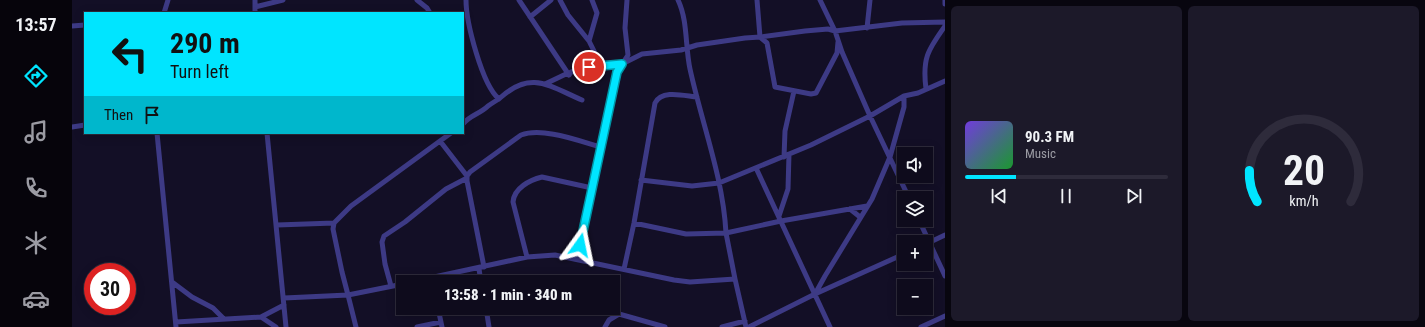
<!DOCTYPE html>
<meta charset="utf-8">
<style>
:root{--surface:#0e0b1c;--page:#1c1929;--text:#f1f3f6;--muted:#9b9ba3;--line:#2e2b3b;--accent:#00e5ff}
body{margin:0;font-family:"Roboto Condensed",sans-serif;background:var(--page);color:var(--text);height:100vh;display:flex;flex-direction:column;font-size:15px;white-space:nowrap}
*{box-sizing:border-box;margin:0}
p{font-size:13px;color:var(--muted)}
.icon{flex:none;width:22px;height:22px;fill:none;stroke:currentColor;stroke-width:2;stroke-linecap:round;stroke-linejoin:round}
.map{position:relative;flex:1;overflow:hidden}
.details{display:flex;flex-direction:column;gap:6px;padding:6px;background:#08060f;width:480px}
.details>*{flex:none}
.banner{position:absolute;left:12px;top:12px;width:380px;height:122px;border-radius:0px;box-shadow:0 2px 10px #0003,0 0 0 1px var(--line);background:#00e5ff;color:#111;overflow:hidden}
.controls{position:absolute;left:825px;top:147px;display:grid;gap:8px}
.controls a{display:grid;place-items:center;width:36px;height:36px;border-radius:0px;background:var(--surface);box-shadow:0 2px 10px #0003,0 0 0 1px var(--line);font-size:20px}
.speed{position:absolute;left:12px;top:263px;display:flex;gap:8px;font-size:20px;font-weight:700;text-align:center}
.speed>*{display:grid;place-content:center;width:52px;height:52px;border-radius:50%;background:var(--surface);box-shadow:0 2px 10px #0003,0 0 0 1px var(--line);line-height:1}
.speed .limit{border:6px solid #d22;background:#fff;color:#111}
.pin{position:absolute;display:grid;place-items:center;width:34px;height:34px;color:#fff;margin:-17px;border:2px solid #fff;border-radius:50%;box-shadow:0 1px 4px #0007}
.me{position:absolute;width:44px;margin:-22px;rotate:12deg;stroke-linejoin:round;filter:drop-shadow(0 0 3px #0008)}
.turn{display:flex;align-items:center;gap:14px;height:84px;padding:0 20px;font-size:18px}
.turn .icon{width:52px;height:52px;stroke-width:2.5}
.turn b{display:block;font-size:28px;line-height:34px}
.then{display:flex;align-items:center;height:38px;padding:0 20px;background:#0003;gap:8px;font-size:15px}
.details .card{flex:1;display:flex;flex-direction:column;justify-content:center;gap:6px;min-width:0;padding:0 14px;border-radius:6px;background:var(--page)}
.details .dial{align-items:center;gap:0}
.dial svg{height:104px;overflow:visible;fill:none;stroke:var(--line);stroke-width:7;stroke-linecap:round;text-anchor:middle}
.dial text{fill:var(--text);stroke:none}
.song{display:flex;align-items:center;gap:12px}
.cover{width:48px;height:48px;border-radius:6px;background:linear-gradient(135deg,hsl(260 70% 55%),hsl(130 70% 35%))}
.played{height:4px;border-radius:2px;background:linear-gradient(90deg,var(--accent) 25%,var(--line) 25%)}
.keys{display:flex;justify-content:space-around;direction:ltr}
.details .tiles{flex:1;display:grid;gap:6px;grid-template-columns:repeat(2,1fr)}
.trip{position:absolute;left:324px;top:275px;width:224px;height:40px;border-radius:0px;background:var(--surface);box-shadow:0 2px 10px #0003,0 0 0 1px var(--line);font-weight:800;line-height:40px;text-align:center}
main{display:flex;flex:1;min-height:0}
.dock{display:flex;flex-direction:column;width:72px;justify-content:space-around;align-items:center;background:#06040b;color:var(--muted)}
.dock .icon{width:28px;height:28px}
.dock .on{color:var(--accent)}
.dock b{font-size:18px;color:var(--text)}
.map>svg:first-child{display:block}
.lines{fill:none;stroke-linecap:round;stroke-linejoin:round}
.street{stroke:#3d3a85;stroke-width:5}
.route-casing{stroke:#0095a6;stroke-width:10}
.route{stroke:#00e5ff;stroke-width:7}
</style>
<main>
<nav class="dock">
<b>13:57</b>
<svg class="icon on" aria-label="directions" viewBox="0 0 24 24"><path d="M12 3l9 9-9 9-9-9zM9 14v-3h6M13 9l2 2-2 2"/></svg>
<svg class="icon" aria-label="music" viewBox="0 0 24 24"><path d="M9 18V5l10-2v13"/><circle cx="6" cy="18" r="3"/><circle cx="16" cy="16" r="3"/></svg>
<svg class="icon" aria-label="phone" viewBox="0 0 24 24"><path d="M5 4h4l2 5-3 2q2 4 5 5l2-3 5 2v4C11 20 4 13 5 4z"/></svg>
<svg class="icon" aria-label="climate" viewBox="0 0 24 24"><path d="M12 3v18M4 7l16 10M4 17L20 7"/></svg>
<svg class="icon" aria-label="car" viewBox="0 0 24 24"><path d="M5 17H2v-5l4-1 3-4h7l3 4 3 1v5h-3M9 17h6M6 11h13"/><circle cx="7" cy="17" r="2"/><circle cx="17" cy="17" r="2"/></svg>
</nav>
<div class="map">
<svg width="873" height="327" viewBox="0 0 873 327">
<rect width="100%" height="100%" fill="#130f26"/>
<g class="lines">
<path class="street" d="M 183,0 L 183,13
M 345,0 L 355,8 L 358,13
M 394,0 C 394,22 410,85 427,99
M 447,0 L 497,75
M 488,0 L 496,15 L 517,41 L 529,65
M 606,0 C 616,21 613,46 618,69 C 630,124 651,177 654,233 L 709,221 L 795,206
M 685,0 L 688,37 L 695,43 L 703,87 L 739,94 L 744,93 L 765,53 L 766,42
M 748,0 L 763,31 L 830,23 L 873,22
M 873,0 L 873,4
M 183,7 L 211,0
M 92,13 L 96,0
M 458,17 L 479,0
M 0,26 L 13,25
M 795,28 L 798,0
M 517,41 L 525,13 L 520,0
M 473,84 L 494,74 L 497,75 L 499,72 L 529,65 L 550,64 L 570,54 L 609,50 L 625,45 L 673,38 L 688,37 L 733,31 L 756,29 L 763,31 L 770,52 L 798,116 L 837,198
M 854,89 C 850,58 856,50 873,26
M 391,124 C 398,115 408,114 416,106 C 420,103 424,101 428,98 C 459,70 477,86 510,100
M 0,127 L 13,125
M 85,133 L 104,327
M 195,133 L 214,327
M 368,141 L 379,133
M 712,157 L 713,131 L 722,91
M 684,168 L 758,327
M 569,180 L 620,186 L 647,183 L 739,145 L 798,116 L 832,96 L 846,93 L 873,81
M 778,209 L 788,217
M 707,216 L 716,189 L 717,154
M 847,220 L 873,276
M 562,223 L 614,234 L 654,233 L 663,279
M 205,225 L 262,223
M 854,244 L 873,235
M 455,257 L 441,202 C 442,188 458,180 470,177 L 520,188
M 506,259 L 545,72 L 556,55 L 553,28 L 555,0
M 412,267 L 395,181 L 395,176 L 398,172 L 449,135 C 471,127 507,141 529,147
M 407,269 L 409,282
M 552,269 L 562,223 L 583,103 C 590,89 613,96 625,97
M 100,282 L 120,297 L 141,308 L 151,318
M 339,282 L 455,257 L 483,255 L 602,280 L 618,282 L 663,279 L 674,327
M 319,286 L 313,264 L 310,242 L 312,236 L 333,222 L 374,189 L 395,178
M 743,294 L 832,254
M 212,298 L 276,295 L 270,272 L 261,229 L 262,223 L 279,206 L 368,141 L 395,176
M 366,308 L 370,327
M 414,308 L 417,327
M 522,308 L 547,314 L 537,320 L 533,327
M 414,313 L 432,308
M 547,314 L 593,327
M 189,317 L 212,305
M 104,322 L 189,317 L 204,327
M 284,327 L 276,295 L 331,284
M 345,327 L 369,322
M 650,327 L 673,321
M 677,327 L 743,294 L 753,276 L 800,199 L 818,157 L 832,107 L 832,96
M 849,327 L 873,316"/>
</g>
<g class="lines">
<defs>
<path id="route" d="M 508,245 L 545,72 L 550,64 L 517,67"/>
</defs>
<use href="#route" class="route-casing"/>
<use href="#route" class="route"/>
</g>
</svg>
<div class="controls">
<a><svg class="icon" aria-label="sound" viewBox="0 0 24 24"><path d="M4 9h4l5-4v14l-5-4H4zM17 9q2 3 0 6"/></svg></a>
<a><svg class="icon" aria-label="layers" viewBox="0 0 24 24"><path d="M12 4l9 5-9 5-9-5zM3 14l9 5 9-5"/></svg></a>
<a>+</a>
<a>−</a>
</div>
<div class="speed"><div class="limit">30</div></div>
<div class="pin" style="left:517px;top:67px;background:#d93025"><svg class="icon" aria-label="arrive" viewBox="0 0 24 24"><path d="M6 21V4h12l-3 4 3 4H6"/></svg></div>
<svg class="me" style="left:508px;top:245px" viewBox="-20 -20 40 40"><path d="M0-17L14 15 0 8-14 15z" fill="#00e5ff" stroke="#fff" stroke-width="4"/></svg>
<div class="trip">13:58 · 1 min · 340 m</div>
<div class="banner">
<div class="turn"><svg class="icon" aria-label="left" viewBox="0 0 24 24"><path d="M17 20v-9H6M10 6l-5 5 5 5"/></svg><div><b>290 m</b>Turn left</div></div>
<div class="then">Then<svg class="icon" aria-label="arrive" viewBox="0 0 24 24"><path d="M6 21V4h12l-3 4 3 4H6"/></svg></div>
</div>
</div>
<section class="details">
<div class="tiles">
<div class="card">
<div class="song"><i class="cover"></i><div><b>90.3 FM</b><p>Music</p></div></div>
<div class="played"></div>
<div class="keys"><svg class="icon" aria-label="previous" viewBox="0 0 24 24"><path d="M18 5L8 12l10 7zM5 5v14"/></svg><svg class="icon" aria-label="pause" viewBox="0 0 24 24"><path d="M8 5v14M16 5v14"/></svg><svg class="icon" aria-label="next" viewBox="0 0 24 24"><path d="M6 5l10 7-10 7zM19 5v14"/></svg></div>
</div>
<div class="card dial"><svg viewBox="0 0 100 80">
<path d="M14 69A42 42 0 1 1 86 69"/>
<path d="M14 69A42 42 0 0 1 8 45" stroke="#00e5ff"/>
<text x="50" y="56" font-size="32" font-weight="700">20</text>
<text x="50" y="72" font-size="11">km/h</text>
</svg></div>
</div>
</section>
</main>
